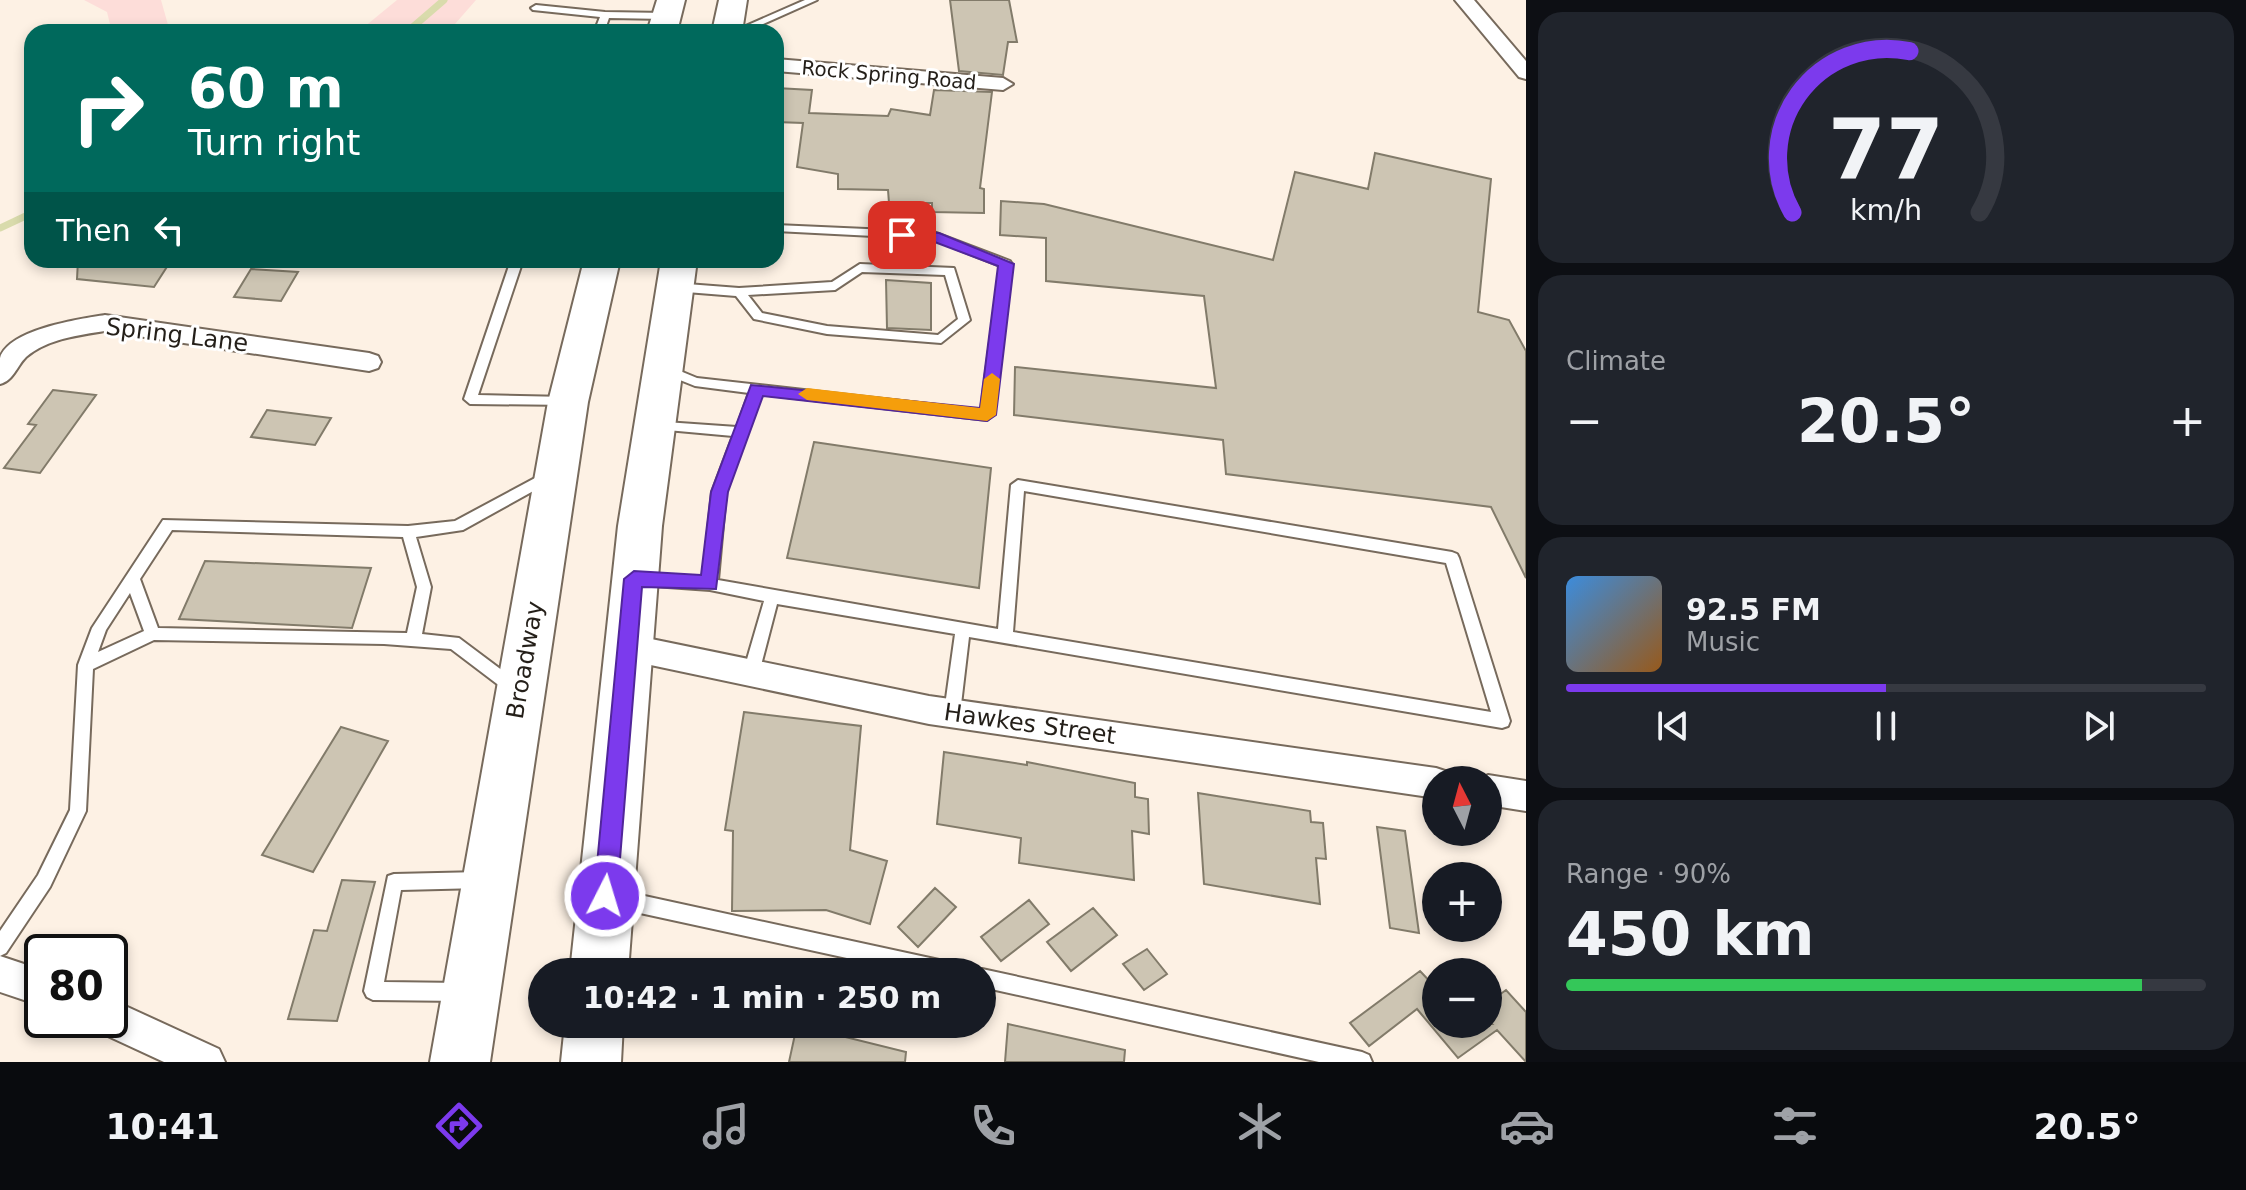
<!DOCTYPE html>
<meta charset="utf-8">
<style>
:root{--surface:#171b24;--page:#20242c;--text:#f1f3f6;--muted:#9ea1a6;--line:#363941;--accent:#7c3aed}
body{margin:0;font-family:"DejaVu Sans",sans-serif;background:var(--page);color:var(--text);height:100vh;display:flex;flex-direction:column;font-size:30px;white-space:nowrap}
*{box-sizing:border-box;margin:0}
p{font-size:26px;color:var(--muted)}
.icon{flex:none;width:44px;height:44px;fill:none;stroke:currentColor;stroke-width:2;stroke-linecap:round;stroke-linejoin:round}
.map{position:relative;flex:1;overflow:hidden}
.drawer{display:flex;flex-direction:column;gap:12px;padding:12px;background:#0d0f14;width:720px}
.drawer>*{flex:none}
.top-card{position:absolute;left:24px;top:24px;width:760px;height:244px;border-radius:24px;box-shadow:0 4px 12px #0003;background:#00695c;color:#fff;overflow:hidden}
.needle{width:52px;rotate:354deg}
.controls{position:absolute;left:1422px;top:766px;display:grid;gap:16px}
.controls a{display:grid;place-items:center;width:80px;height:80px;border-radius:50%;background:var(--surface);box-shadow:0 4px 12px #0003;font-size:40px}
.speed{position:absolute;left:24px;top:934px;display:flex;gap:16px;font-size:40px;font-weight:700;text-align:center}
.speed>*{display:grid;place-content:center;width:104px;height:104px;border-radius:50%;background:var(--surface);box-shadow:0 4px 12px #0003;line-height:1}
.speed .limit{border:4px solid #111;border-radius:12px;background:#fff;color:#111}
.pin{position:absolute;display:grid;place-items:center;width:68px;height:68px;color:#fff;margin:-34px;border-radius:16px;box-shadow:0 4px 12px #0006}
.me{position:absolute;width:88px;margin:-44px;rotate:5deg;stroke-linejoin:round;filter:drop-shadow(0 0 6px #0008)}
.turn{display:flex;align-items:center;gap:28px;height:168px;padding:0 32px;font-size:36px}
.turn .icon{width:104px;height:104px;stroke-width:2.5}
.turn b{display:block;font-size:56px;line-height:68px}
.then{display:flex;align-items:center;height:76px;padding:0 32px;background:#0003;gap:16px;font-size:30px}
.big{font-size:60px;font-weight:600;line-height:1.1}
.drawer .tile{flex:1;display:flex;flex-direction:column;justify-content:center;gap:12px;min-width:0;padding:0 28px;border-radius:24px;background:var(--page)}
.drawer .dial{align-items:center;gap:0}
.dial svg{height:208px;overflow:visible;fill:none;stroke:var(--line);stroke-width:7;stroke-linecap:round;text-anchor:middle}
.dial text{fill:var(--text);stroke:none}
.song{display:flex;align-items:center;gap:24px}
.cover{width:96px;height:96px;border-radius:12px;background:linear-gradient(135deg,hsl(210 70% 55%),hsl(30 70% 35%))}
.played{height:8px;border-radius:4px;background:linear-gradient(90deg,var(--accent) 50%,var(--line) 50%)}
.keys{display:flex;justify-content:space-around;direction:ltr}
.heat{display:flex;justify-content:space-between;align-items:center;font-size:44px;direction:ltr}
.charge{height:12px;border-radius:6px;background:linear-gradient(90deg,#34c759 90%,var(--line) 0)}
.trip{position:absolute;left:528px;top:958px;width:468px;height:80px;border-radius:40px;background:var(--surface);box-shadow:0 4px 12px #0003;font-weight:600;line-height:80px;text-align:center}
.tabs{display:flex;height:128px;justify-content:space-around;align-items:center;background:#090b0e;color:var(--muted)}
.tabs .icon{width:56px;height:56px}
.tabs .current{color:var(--accent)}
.tabs b{font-size:36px;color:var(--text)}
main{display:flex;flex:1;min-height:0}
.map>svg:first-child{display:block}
.green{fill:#fdddd9}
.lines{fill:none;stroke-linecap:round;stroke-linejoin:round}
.stream{stroke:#d9dbac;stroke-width:7}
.building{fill:#cdc5b3;stroke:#827b6a;stroke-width:2}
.lane-casing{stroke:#776a5c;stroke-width:4}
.street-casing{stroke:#776a5c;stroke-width:4}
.highway-casing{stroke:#776a5c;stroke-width:4}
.lane{fill:#fff;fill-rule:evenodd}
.street{fill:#fff;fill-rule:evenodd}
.highway{fill:#fff;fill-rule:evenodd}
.route{fill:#7c3aed;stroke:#51269a;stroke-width:2}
.slow{fill:#f59e0b}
.labels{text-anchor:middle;stroke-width:6;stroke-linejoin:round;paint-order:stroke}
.far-street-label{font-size:20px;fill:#241f19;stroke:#fff}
.street-label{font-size:24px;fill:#241f19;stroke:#fff}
</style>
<main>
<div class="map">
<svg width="1526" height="1062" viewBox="0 0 1526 1062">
<rect width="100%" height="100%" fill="#fdf1e4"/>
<path class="green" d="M 84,0 L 161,0 L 170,32 L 112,32 L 107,12 Z
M 397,0 L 476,0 L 448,32 L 358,32 Z"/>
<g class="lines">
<path class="stream" d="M 407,32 L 444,0
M 0,228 L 32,213"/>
</g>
<path class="building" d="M 950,0 L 1009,0 L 1017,42 L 1008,42 L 1003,75 L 959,71 Z
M 776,88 L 812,90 L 809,113 L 888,116 L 891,109 L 930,115 L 934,90 L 992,92 L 980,188 L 984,189 L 984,213 L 932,212 L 932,203 L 889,203 L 888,190 L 838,189 L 838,174 L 797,167 L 803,123 L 776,122 Z
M 1375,153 L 1491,179 L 1478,312 L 1509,320 L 1526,351 L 1526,578 L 1491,507 L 1226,474 L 1223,440 L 1014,415 L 1015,367 L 1216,388 L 1204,296 L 1046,281 L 1046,238 L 1000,235 L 1001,201 L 1044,204 L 1273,260 L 1295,172 L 1368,189 Z
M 78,260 L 145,260 L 170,262 L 154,287 L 77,279 Z
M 251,269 L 298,272 L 281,301 L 234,297 Z
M 886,280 L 931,283 L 931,330 L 887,328 Z
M 53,390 L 96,395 L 40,473 L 4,468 L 36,425 L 28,424 Z
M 267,410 L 331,418 L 315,445 L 251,437 Z
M 814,442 L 991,468 L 979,588 L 787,558 Z
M 205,561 L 371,568 L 352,628 L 179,619 Z
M 744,712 L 861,726 L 850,850 L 887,861 L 870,924 L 826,910 L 732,911 L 733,831 L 725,830 Z
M 341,727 L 388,741 L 313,872 L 262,855 Z
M 944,752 L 1027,765 L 1027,762 L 1135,783 L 1135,797 L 1148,799 L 1149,834 L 1132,831 L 1134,880 L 1019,863 L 1021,838 L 937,824 Z
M 1198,793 L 1310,811 L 1311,822 L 1323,823 L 1326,859 L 1316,858 L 1320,904 L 1204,884 Z
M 1377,827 L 1405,831 L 1419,933 L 1390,928 Z
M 342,880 L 375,882 L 337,1021 L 288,1019 L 314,930 L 327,931 Z
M 935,888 L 956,907 L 918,947 L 898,927 Z
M 1029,900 L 1049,924 L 1001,961 L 981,937 Z
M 1093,908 L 1117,935 L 1071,971 L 1047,942 Z
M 1147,949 L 1167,974 L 1144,990 L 1123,964 Z
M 1420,971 L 1436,988 L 1436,1024 L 1492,1024 L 1488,1020 L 1488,1003 L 1506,990 L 1526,1012 L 1526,1062 L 1497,1030 L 1458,1058 L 1417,1009 L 1369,1046 L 1350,1023 Z
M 1008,1024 L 1125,1050 L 1124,1062 L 1005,1062 Z
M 797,1025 L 906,1052 L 905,1062 L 789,1062 Z"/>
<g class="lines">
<defs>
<path id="lane" d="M 805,0 L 817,0 L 745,32 L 732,32 Z
M 536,5 L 605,12 L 666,13 L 671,16 L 666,19 L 609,18 L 604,32 L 594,32 L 600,17 L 533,10 L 531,8 Z
M 776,130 L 781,131 L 781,135 L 776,136 Z
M 776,155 L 781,158 L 781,184 L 776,187 Z
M 776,225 L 934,232 L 1010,261 L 1012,264 L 993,415 L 987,420 L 761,394 L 726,492 L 718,580 L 998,629 L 1011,485 L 1018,480 L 1452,552 L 1457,554 L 1459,558 L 1510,721 L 1508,726 L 1502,728 L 969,637 L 960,713 L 958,718 L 952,720 L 946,718 L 944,713 L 955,634 L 777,604 L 759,673 L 756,678 L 751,680 L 746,678 L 743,673 L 764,601 L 710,590 L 639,585 L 634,583 L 632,579 L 634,575 L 639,573 L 703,578 L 712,492 L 733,436 L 656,429 L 651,427 L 650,424 L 651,421 L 737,427 L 749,393 L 695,386 L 660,372 L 658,369 L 660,366 L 668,366 L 697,378 L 981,410 L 1000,266 L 932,239 L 776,231 ZM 1024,491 L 1446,563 L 1491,712 L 1013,632 Z
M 511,260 L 523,260 L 478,395 L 567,397 L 573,402 L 572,405 L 470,404 L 464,399 Z
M 860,264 L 954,268 L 970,320 L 941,343 L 827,334 L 754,319 L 736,296 L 674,291 L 668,287 L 674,283 L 739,288 L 832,282 ZM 862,272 L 945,275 L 958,319 L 938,335 L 827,326 L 762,313 L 748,295 L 835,290 Z
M 550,470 L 557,475 L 555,479 L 463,530 L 416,537 L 431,587 L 422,634 L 459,638 L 519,683 L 522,688 L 519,693 L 514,695 L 509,693 L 451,649 L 384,644 L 154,640 L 93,669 L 86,811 L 50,887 L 6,953 L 0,956 L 0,931 L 38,875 L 70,810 L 78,665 L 92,628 L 163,520 L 408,526 L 455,521 ZM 172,530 L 403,537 L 417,587 L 407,633 L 158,628 L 140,579 ZM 130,593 L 144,631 L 98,652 L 106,630 Z
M 481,872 L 487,874 L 490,880 L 487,886 L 481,888 L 401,890 L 384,982 L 462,983 L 468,986 L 471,992 L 468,998 L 462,1001 L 373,1000 L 367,997 L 364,991 L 388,876 L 394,874 Z
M 617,890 L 953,963 L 959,966 L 962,972 L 911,972 L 617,908 L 611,905 L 608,899 L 611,893 Z
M 982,969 L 1362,1052 L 1369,1055 L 1372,1062 L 1319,1062 L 982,987 L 982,972 L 975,972 Z"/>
<path id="street" d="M 1455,0 L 1474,0 L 1526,61 L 1526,79 L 1519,77 Z
M 776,59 L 1003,78 L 1013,84 L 1003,90 L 776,71 Z
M 105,315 L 369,353 L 378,356 L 381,362 L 378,368 L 369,371 L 105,331 C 79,335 47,339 26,357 C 16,367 14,380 0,384 C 0,376 0,365 0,358 C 9,329 80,319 105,315 Z
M 627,634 L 929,696 L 1436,768 L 1448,772 L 1451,780 L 1436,780 L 1436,798 L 929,724 L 627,660 L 616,656 L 612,647 L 616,638 Z
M 1488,775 L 1526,781 L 1526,811 L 1488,805 L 1488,780 L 1476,780 Z
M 0,956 L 42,970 L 42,1006 L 0,992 Z
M 110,999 L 219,1049 L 225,1062 L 164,1062 L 97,1031 L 92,1020 L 110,1020 Z"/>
<path id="highway" d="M 657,0 L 685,0 L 677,32 L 647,32 Z
M 719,0 L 747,0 L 742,32 L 712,32 Z
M 584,260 L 620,260 L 588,402 L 490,1062 L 430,1062 L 548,402 Z
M 661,260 L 697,260 L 662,526 L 628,972 L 570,972 L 618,526 Z
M 565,1024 L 623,1024 L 621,1062 L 561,1062 Z"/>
</defs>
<use href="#lane" class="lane-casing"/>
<use href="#street" class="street-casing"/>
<use href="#highway" class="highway-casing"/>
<use href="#lane" class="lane"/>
<use href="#street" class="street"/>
<use href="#highway" class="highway"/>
</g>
<path class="route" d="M 902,230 L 939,233 L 1014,264 L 996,415 L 987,421 L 763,396 L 728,492 L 716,589 L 642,587 L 617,896 L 613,904 L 605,907 L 597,904 L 594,896 L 624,579 L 634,571 L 701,575 L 711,492 L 751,385 L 980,408 L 998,266 L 932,241 L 897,238 L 897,232 Z"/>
<path class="slow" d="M 992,373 L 1000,379 L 996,415 L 987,421 L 807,400 L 798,394 L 807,388 L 980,408 L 984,379 Z"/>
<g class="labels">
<g class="far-street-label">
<text transform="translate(889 75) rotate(5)" y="7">Rock Spring Road</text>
</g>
<g class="street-label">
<text transform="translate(177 335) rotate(7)" y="8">Spring Lane</text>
<text transform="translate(525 660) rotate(-80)" y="8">Broadway</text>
<text transform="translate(1030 724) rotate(8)" y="8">Hawkes Street</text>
</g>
</g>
</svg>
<div class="controls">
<a><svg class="needle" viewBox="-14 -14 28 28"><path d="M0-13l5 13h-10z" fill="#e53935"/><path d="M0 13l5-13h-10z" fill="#9ea1a6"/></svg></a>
<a>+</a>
<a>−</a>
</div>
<div class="speed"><div class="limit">80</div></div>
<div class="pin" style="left:902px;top:235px;background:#d93025"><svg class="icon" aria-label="arrive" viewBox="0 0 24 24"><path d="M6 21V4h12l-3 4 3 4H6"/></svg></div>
<svg class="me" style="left:605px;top:896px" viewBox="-20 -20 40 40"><circle r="17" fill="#7c3aed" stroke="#fff" stroke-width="3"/><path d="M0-11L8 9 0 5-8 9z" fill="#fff"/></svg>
<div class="trip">10:42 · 1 min · 250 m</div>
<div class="top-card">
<div class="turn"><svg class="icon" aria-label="right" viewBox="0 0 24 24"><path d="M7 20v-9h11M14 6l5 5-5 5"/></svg><div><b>60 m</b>Turn right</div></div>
<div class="then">Then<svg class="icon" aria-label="left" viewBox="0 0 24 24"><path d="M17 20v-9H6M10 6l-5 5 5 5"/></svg></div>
</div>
</div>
<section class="drawer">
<div class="tile dial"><svg viewBox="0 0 100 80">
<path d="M14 69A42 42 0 1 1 86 69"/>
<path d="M14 69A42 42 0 0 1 59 7" stroke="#7c3aed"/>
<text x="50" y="56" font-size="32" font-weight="700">77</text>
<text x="50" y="72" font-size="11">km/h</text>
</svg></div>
<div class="tile"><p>Climate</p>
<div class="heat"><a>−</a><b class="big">20.5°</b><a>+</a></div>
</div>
<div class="tile">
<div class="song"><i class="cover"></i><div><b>92.5 FM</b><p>Music</p></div></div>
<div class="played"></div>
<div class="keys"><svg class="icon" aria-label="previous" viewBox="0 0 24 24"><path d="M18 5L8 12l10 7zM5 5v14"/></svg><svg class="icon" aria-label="pause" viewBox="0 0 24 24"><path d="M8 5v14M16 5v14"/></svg><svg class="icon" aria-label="next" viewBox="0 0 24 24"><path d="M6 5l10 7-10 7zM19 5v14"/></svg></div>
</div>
<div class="tile"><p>Range · 90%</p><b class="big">450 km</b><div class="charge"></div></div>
</section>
</main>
<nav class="tabs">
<b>10:41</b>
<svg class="icon current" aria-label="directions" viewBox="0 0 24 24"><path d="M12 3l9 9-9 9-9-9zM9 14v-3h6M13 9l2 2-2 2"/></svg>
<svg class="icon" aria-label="music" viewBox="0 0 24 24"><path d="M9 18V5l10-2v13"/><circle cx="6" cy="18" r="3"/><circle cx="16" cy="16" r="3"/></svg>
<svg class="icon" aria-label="phone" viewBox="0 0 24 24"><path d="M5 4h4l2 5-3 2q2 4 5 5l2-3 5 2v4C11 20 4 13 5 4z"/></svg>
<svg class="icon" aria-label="climate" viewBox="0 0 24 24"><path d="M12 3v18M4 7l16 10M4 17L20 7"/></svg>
<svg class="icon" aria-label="car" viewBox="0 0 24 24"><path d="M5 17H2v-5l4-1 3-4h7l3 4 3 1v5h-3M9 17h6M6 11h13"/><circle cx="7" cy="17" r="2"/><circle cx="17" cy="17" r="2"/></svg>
<svg class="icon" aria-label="filters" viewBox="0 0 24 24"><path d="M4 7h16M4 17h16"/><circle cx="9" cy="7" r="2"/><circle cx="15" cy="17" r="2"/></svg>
<b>20.5°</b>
</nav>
